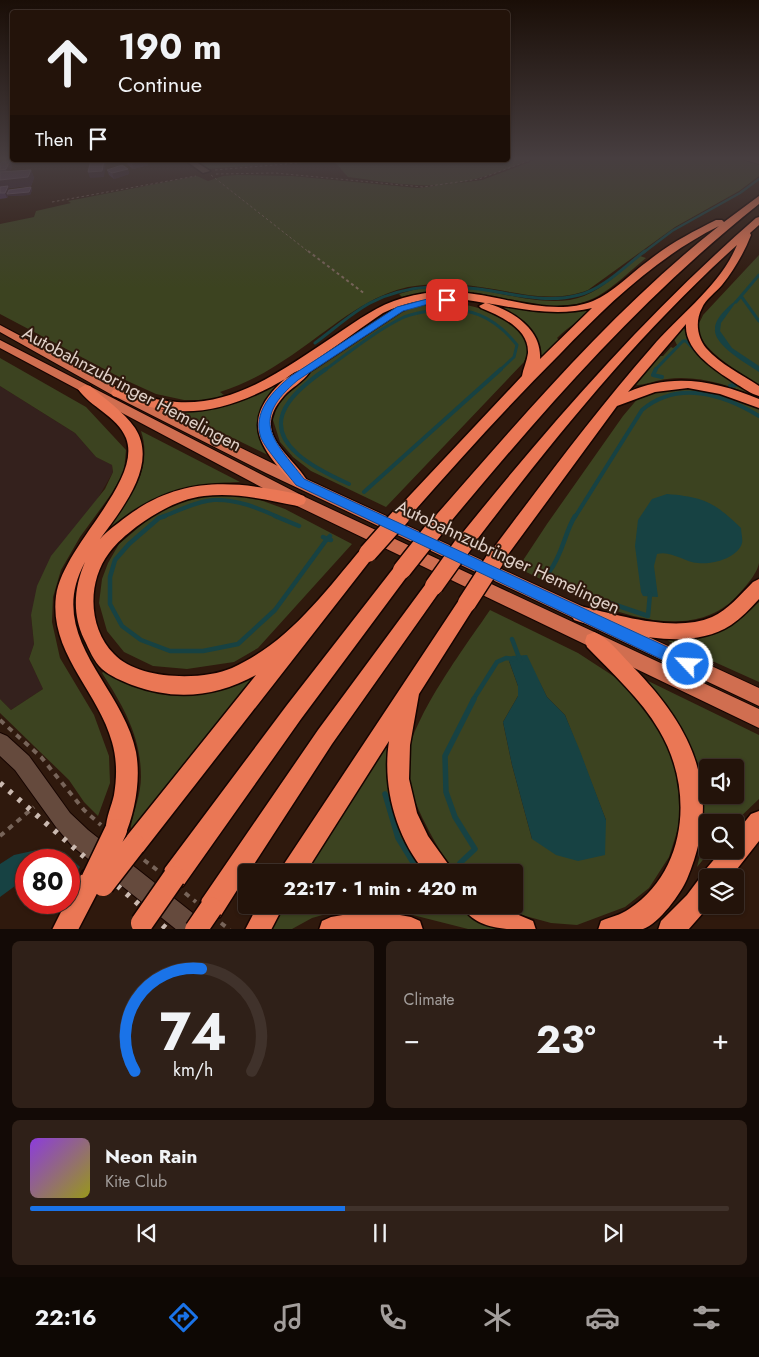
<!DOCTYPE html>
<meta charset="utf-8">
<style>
:root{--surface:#23130a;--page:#2f2018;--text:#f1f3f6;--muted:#a39e9c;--line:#40322b;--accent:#1a73e8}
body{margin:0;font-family:Jost,sans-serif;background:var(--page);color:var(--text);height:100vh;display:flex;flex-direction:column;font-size:19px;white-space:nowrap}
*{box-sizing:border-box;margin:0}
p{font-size:16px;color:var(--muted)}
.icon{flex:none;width:28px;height:28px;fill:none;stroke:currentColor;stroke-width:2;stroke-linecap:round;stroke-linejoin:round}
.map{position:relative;height:929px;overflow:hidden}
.drawer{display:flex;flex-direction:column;gap:12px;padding:12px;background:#130a06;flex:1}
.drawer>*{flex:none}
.banner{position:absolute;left:10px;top:10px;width:500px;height:152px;border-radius:5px;box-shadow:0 1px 4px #0004,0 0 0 1px var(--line);background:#23130a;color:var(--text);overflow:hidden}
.controls{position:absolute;left:699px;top:759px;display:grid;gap:10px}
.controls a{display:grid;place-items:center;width:45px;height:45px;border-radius:5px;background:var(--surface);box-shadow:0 1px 4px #0004,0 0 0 1px var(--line);font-size:25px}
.speed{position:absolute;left:15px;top:849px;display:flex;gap:10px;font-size:25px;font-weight:700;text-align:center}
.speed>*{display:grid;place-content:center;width:65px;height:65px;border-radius:50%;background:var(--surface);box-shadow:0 1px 4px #0004,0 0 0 1px var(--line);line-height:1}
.speed .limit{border:8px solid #d22;background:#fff;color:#111}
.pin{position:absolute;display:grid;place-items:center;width:42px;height:42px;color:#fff;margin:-21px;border-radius:10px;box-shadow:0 2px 8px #0006}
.me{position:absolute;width:55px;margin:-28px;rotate:295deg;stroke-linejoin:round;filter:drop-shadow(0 0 4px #0008)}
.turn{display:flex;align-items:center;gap:18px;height:105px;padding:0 25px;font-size:22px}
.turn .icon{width:65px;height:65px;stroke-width:2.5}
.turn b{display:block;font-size:35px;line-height:42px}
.then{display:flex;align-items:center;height:48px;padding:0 25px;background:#0003;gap:10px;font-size:19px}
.big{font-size:38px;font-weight:700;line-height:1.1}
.drawer .widget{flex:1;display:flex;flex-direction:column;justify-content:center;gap:8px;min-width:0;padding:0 18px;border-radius:8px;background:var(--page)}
.drawer .dial{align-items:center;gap:0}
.dial svg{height:130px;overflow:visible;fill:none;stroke:var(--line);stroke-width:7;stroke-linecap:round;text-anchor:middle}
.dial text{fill:var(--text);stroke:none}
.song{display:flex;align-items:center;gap:15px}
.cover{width:60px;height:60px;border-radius:8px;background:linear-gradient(135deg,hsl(270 70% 55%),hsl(60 70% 35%))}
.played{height:5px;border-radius:2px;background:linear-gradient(90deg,var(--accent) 45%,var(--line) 45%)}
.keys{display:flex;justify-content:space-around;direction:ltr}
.heat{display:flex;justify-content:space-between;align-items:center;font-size:28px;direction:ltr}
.drawer .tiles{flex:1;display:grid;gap:12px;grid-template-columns:1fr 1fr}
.widget:last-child{grid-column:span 2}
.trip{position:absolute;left:238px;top:864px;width:285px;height:50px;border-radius:5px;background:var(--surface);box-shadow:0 1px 4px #0004,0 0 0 1px var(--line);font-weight:700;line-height:50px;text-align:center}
.tabs{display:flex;height:80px;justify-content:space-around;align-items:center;background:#0e0804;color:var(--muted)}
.tabs .icon{width:35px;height:35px}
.tabs .current{color:var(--accent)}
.tabs b{font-size:22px;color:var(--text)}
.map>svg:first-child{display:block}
.industrial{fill:#34211d}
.green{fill:#3c4320;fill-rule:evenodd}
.water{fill:#174243}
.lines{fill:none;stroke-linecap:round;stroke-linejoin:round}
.stream-far4{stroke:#174243;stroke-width:2.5}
.stream-far3{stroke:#174243;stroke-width:3}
.stream-far2{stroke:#174243;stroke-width:4}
.stream-far1{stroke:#174243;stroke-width:4.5}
.stream{stroke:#174243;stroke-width:5.5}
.service-casing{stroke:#160400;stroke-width:5}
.minor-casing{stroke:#160400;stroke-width:3}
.tertiary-casing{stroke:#160400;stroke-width:2}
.trunk-casing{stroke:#160400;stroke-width:2}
.motorway-casing{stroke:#160400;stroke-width:3}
.path-far2{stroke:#776459;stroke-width:1;stroke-dasharray:2.5 2.5;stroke-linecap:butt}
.path-far1{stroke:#776459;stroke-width:2;stroke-dasharray:3 3;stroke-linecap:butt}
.path{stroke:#776459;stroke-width:4;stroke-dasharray:5.5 5.5;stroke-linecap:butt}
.service{stroke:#654a3d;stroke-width:4}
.minor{fill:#654a3d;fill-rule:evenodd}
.tertiary{fill:#654a3d;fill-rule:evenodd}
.trunk{fill:#d06e50;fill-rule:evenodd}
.motorway{fill:#ea7755;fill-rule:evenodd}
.rail-far1{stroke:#cbbab1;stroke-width:2.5;stroke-dasharray:1 3;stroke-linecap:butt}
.rail{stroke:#cbbab1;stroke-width:5.5;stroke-dasharray:4 8;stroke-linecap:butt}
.motorway-bridge-far2-casing{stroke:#160400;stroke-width:17;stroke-linecap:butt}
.motorway-bridge-far1-casing{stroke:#160400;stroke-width:21;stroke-linecap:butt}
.motorway-bridge-casing{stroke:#160400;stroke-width:25;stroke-linecap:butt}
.motorway-bridge-far2{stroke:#ea7755;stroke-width:14}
.motorway-bridge-far1{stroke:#ea7755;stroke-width:18}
.motorway-bridge{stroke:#ea7755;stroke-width:22}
.wall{fill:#493057}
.shaded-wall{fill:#382034}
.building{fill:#5a4163;stroke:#6f5873}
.route{fill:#1a73e8;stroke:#114b97}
.labels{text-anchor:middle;stroke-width:4;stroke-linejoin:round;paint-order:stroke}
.street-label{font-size:18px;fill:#e1d1c9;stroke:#2f190d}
</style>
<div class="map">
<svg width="759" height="930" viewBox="0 0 759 930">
<rect width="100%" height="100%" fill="#2f190d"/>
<path class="industrial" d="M 0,386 L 75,433 L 96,457 L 112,465 L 113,472 L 31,615 L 34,644 L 29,659 L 43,689 L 11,710 L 0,699 Z"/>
<path class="green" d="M 508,158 L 536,158 C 506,169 475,182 443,185 C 411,187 379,181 348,177 L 333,160 L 508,160 Z
M 540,158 L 740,158 L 759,163 L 759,176 L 739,191 L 675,227 L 588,290 C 552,304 517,292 480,287 C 456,283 432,283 408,287 C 377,294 353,311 328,329 C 294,354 260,380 220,392 L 224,395 L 210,400 L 184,400 L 156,394 L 123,379 L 0,314 L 0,224 L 34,217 L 36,211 L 71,203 L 68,201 L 197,176 L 208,181 L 223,176 L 237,175 L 292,176 L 418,188 L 482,180 Z
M 191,160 L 320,160 L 207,169 Z
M 759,255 L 759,385 C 743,374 696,348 698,326 C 699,322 702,318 703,315 Z
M 640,256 L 646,258 C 631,270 614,287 598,296 C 556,320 503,293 458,291 C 439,290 421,292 402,297 L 399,294 C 420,287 441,285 463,287 C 498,291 550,310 584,296 C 604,288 623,269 640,256 Z
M 489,303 L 553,313 L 595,308 C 582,319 569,326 557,338 L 560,341 L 543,358 L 541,358 C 535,325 519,315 489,303 Z
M 437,304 C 446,304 456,303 465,305 C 485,308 529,324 528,351 C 528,354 525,359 524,362 L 386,507 L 311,471 L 293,457 L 280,442 L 273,420 L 278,403 L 287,392 L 303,378 L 403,312 L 415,307 Z
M 686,326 L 724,372 L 759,396 L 758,398 C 730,385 698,375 667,379 C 657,380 646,385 636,385 L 659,356 L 663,356 L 671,347 L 673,348 L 677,345 L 674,339 Z
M 0,358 L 86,407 L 126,450 L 124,471 L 112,493 L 80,537 L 61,570 L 53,597 L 52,622 L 60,658 L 94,715 L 109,756 L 110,783 L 98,816 L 84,802 L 69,780 L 0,713 L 0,699 L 11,710 L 43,689 L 29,659 L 34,644 L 31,615 L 37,586 L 51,556 L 105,489 L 113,472 L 112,465 L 96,457 L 75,433 L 0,386 Z
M 283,379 L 273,391 L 268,455 L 175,410 C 217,409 248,402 283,379 Z
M 675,387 C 709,388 727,395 759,408 C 759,443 759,479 759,514 C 759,530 759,548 759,563 C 757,575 743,589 736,597 C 680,655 575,595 518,568 L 547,524 L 623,416 L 639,397 L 650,391 Z
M 141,431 L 240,482 C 187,484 148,494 109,532 L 105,531 C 128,501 154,471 141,431 Z
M 212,494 L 252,497 L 285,509 L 352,544 L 258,648 L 234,662 L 187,669 L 153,666 L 124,652 L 107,631 L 99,603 L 102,579 L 108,563 L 119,544 L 158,511 L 181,501 Z
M 759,602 L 759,682 L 670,642 L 661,635 L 717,631 L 742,618 Z
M 490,610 L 578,653 L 621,681 L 645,706 L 667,740 L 678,781 L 681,819 L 669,857 L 649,888 L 625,907 L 577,925 L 551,923 L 518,914 L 503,905 L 514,905 L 514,872 L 458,872 C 445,861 434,841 426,825 C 417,808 407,784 407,764 C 406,725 467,644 490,610 ZM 509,661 L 540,683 L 547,697 L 565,715 L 606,820 L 532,839 L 512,765 L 503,722 L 518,696 L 518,686 Z
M 106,669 L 130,684 L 258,675 L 131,833 L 131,826 C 134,811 141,793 141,777 C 141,736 123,706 102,673 Z
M 644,679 L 759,735 L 759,799 L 735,822 L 708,822 L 708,850 L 711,850 L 697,867 C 711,818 704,760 675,717 C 666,704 649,694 644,679 ZM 708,768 L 735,768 L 735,795 L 708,795 Z
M 389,741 L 404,838 L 426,872 L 306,872 L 376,759 Z
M 286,905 L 458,905 L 496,929 L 468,929 L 397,911 L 344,909 L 312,918 L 292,929 L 271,930 Z"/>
<path class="water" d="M 739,298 L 721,323 L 720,331 L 732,348 L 759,366 L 759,372 C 747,364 713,345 715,329 C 715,317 730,305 739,298 Z
M 667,494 C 704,497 714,502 741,528 C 741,532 743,539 742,543 C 738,558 712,565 698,563 C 684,562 671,550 657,554 L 654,566 L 658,597 L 643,596 L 641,592 L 635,546 L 638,520 L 652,499 Z
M 527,655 L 547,697 L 565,715 L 580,751 L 606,820 L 605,855 L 578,861 L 556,855 L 532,839 L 512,765 L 503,722 L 518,696 L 518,686 L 509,661 L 512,656 Z
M 46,848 L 64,852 L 80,867 L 78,870 L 69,868 L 69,860 L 26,860 L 26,878 L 0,897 L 0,864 L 14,855 Z"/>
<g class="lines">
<path class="stream-far4" d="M 643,253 L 672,231 L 740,193 L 759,179"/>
<path class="stream-far3" d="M 741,296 L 759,321
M 736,302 L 759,275
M 315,343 C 333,330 350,314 370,303 C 408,283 451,284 492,291 C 521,296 550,303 579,295 C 603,289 625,266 645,251
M 325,370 C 349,352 377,330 404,317 C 412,314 422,312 430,311 C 468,305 494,316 517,345 L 514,357 L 500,370
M 655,370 L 683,341 L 686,341 L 703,359"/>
<path class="stream-far2" d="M 326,369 C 313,378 298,389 289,402 C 259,443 320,471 349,484
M 656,369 L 653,375 L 662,377
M 730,386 L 736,385 L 732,381
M 364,492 L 501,369
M 162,517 C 178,511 197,501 214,500 C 237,499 258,508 278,517
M 575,517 L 642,410 C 678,380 723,394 759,416"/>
<path class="stream-far1" d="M 165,516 L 159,518 L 129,544 L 115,560 L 110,577 L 110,604 L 122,626 L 141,640 L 170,651 L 203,651 L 238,644 L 275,610 L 327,539 L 323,537
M 275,516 L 299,526
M 575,516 C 564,534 563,554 549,572 L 550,577 L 598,599 L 648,616 L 650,594
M 330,536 L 327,539 L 331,540
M 512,639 L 520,660
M 473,700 L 497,662 L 506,658 L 514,659"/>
<path class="stream" d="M 385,794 L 398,838 L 419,872
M 460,863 L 475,849 L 455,817 L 446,792 L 445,756 L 474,699
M 450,905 L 452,908"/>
<defs>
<path id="service" d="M 745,158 L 759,162
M 0,160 L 12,159"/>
<path id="minor" d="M 185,160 L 193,160 L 210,171 L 203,173 Z"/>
<path id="tertiary" d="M 0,733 L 7,736 L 29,756 L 70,813 L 88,830 L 204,922 L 207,930 L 177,930 L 72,846 L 56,827 L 15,770 L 0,756 Z"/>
<path id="trunk" d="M 0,325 L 122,390 L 276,465 L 759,688 L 759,706 L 266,473 L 114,396 L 0,332 Z
M 0,340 L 303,496 L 759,709 L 759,728 L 293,504 L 0,348 Z"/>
<path id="motorway" d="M 759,196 L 759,204 C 637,301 541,413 442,532 L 436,533 L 430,532 L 428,527 L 430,522 C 521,419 611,311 719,226 C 657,257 608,304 560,354 C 508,406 458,461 410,516 L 404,518 L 398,516 L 396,512 L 398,508 L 522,376 C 523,369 527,361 528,353 C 529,328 500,316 481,308 L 479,306 L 485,303 C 449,296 416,297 383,313 C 323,353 252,416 176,411 C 155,410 134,402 113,396 L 111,393 L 113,390 L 118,389 C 137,394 157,401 177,402 C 238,406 288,366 337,334 C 358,320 378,305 403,298 C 426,291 450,290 474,294 C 511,299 556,316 593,301 C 614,292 630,274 648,261 C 669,244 692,232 716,220 L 722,220 L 724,222 ZM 486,303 C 522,309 556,317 592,308 L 540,359 C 542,329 512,310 486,303 Z
M 759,217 L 759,225 L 750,233 L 751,235 C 744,253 734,270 722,285 C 716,292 705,300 702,308 C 695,321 697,337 706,348 C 720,364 741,374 759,386 L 759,396 C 751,394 745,389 738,385 C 718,372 684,352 686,324 L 628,392 C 672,372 717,381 759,399 L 759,408 L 720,394 L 688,388 L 655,392 L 617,406 L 504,560 L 498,562 L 492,560 L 490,555 L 492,550 C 544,481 595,412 652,347 C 680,314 720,286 737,245 C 637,335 553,440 472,546 L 466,548 L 460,546 L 458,541 L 460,536 C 551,423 646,314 756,218 Z
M 303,369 L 309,373 C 303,382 291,388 284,396 C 250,434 291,453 308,482 L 305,486 L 300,488 L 295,486 C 269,456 240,430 272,392 C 280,383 291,372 303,369 Z
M 85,385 L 90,386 C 105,399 123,411 135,428 C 159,465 121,510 100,539 C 108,530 117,524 126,517 C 182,475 234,481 298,494 L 304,496 L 306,500 L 304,504 L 298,506 C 267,500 236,492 204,496 C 179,499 157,512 136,527 C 126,535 117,542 109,553 C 87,582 88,628 114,654 C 138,680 202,681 232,668 C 288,643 324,593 362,548 L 368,546 L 374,548 L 376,553 L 142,853 L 134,857 L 126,853 L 122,845 L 126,837 L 256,675 C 216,697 175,701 132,685 C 122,681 110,676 102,669 C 94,662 89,649 84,639 C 72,613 74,588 85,562 C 44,637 123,685 136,752 C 141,780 135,812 124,838 L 116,842 L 108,838 C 102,825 111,809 114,795 C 117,777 117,759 112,742 C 98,691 49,653 56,596 C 63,545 143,482 126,438 C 117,416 90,407 78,389 Z
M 402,563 L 408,565 L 411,570 L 408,575 L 301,719 L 183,886 L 174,889 L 165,886 L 162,877 L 165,868 L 287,705 L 396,565 Z
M 434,579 L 440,581 L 443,586 L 440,591 L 332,744 L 249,872 L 246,872 L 246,876 L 220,917 L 211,920 L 202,917 L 199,908 L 202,899 L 318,730 L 428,581 Z
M 759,579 L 759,599 C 750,609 741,618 731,625 C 687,653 626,633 580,622 L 574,620 L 571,614 L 574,608 L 580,606 C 618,615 675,633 712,617 C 728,610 741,594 753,582 Z
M 467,595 L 473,597 L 476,603 L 473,609 L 419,694 L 410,745 L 409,779 L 417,813 L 428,836 L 448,864 L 452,872 L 425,872 C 396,837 382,787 389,741 L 306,872 L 280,872 L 284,864 L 461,597 Z
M 594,632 C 609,638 622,656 633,667 C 695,730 723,794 687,879 C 681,893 659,924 643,929 C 632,930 609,930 598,930 L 601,921 C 610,917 621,915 629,909 C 688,870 694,788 659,730 C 641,699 612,673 587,647 L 585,641 L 587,635 Z
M 759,811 L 759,841 L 730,878 L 708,878 L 708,905 L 710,905 L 688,930 L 658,930 L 661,921 L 687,895 L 699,879 L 703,878 L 706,869 L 722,850 L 735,850 L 735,834 L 751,814 Z
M 92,868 L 101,871 L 104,880 L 78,930 L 52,930 L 66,902 L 69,902 L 69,897 L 83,871 Z
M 258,905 L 284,905 L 271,930 L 245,930 Z
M 462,905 L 495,905 L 533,921 L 536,930 C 509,930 474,930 462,905 Z
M 372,910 L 411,917 L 420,921 L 423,930 L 319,930 L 322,921 L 331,917 Z"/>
</defs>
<use href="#service" class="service-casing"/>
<use href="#minor" class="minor-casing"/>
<use href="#tertiary" class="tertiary-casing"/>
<use href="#trunk" class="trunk-casing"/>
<use href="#motorway" class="motorway-casing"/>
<path class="path-far2" d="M 215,170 L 333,160
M 216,174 L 275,173 L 423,187 L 479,179 L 536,158
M 211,175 L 310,253
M 52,202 L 196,176"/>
<path class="path-far1" d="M 308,251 L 365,294"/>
<path class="path" d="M 0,720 L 41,757 L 84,810 L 101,825
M 0,836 L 34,807
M 144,860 L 157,870
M 185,893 L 196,902
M 221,923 L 230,930"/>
<use href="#service" class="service"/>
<use href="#minor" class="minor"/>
<use href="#tertiary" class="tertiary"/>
<use href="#trunk" class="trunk"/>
<use href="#motorway" class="motorway"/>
<path class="rail-far1" d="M 756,158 L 759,159"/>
<path class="rail" d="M 0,783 L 168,930"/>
<defs>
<path id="motorway-bridge-far2" d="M 400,517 L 404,512"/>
<path id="motorway-bridge-far1" d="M 368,553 L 401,516
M 402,570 L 436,527
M 434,586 L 466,541
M 467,603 L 498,555"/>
<path id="motorway-bridge" d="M 92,880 L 116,830
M 103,885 L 134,845
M 142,923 L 174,877
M 196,930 L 211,908"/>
</defs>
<use href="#motorway-bridge-far2" class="motorway-bridge-far2-casing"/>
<use href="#motorway-bridge-far1" class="motorway-bridge-far1-casing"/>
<use href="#motorway-bridge" class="motorway-bridge-casing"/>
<use href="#motorway-bridge-far2" class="motorway-bridge-far2"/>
<use href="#motorway-bridge-far1" class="motorway-bridge-far1"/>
<use href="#motorway-bridge" class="motorway-bridge"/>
</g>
<path class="wall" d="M 126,160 L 148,165 L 133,169 L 128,165 Z
M 10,161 L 12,167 L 10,171 L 31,170 L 34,178 L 31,186 L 8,188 L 9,190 L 31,187 L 32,190 L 30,195 L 8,196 L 7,198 L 0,199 L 0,163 Z
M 128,169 L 129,174 L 114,179 L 109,175 L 107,170 Z"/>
<path class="shaded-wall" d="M 104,160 L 105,160 L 106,163 L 104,177 L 90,178 L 88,172 Z
M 144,160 L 147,160 L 148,165 L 133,169 L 132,163 Z
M 10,161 L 12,167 L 8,175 L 6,169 Z
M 128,169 L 129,174 L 114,179 L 112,173 Z
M 31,170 L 34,178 L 31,186 L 8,188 L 10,192 L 31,187 L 32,190 L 30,195 L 8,196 L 7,198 L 5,193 L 0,188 L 0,180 Z"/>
<path class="building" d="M 91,160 L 104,160 L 102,171 L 88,172 Z
M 126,160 L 144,160 L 132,163 Z
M 10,161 L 6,169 L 0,170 L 1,162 Z
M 122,165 L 128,169 L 112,173 L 107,170 Z
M 31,170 L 28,177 L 0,180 L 0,172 Z
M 8,186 L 5,193 L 0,193 L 0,187 Z
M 31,187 L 29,192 L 7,194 L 9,190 Z"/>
<linearGradient id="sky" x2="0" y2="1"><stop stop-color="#1a0e07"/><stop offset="0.55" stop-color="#473e40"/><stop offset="1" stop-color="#473e40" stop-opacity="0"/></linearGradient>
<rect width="759" height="288" fill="url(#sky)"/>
<path class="route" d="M 431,298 L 447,298 L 451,300 L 447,303 L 432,303 L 403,311 L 298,380 C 249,421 273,439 304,479 L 693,659 L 695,664 L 693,669 L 688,671 L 682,669 L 296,485 C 288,475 265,448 261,438 C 252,412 273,391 291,376 L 397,307 Z"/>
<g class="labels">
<g class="street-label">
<text transform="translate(132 389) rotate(28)" y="6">Autobahnzubringer Hemelingen</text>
<text transform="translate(508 557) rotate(25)" y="6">Autobahnzubringer Hemelingen</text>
</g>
</g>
</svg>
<div class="controls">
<a><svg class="icon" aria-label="sound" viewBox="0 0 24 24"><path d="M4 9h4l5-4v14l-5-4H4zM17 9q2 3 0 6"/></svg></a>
<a><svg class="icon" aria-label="search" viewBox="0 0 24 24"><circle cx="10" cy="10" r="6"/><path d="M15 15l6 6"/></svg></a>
<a><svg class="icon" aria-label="layers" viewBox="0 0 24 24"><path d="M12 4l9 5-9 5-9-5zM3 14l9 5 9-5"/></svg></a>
</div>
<div class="speed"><div class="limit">80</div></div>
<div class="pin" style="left:447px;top:300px;background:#d93025"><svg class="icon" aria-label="arrive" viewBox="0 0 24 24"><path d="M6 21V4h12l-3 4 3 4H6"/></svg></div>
<svg class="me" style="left:688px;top:664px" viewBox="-20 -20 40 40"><circle r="17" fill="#1a73e8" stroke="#fff" stroke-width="3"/><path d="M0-11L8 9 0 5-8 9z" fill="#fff"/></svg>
<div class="trip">22:17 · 1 min · 420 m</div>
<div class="banner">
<div class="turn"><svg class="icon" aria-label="ahead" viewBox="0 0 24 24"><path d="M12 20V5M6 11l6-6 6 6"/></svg><div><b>190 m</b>Continue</div></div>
<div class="then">Then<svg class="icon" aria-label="arrive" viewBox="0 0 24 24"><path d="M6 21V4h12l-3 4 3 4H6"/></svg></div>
</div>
</div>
<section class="drawer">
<div class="tiles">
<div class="widget dial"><svg viewBox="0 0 100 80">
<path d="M14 69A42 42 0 1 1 86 69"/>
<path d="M14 69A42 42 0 0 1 55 6" stroke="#1a73e8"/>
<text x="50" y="56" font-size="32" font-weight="700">74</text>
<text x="50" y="72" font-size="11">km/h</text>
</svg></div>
<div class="widget"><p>Climate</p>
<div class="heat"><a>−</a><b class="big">23°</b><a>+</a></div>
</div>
<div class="widget">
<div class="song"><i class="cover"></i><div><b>Neon Rain</b><p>Kite Club</p></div></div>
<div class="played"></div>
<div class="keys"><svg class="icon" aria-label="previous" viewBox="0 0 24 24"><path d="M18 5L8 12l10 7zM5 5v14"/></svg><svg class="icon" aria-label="pause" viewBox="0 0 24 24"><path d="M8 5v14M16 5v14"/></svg><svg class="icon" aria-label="next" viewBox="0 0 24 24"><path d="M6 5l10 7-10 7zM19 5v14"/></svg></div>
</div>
</div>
</section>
<nav class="tabs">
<b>22:16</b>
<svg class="icon current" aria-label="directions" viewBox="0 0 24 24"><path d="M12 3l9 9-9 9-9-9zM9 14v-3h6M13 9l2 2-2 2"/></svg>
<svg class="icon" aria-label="music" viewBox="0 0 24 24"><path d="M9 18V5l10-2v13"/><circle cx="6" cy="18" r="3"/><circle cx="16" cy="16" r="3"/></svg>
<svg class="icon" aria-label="phone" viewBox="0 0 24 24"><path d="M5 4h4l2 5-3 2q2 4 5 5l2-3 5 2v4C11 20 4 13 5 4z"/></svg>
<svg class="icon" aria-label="climate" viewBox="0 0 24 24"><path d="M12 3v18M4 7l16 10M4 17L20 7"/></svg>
<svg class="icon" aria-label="car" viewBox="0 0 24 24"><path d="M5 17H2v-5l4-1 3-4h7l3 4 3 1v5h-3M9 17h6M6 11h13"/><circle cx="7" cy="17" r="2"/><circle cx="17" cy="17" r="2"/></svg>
<svg class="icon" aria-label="filters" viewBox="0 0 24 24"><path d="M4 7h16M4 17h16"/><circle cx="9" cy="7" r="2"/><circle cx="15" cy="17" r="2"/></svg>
</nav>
